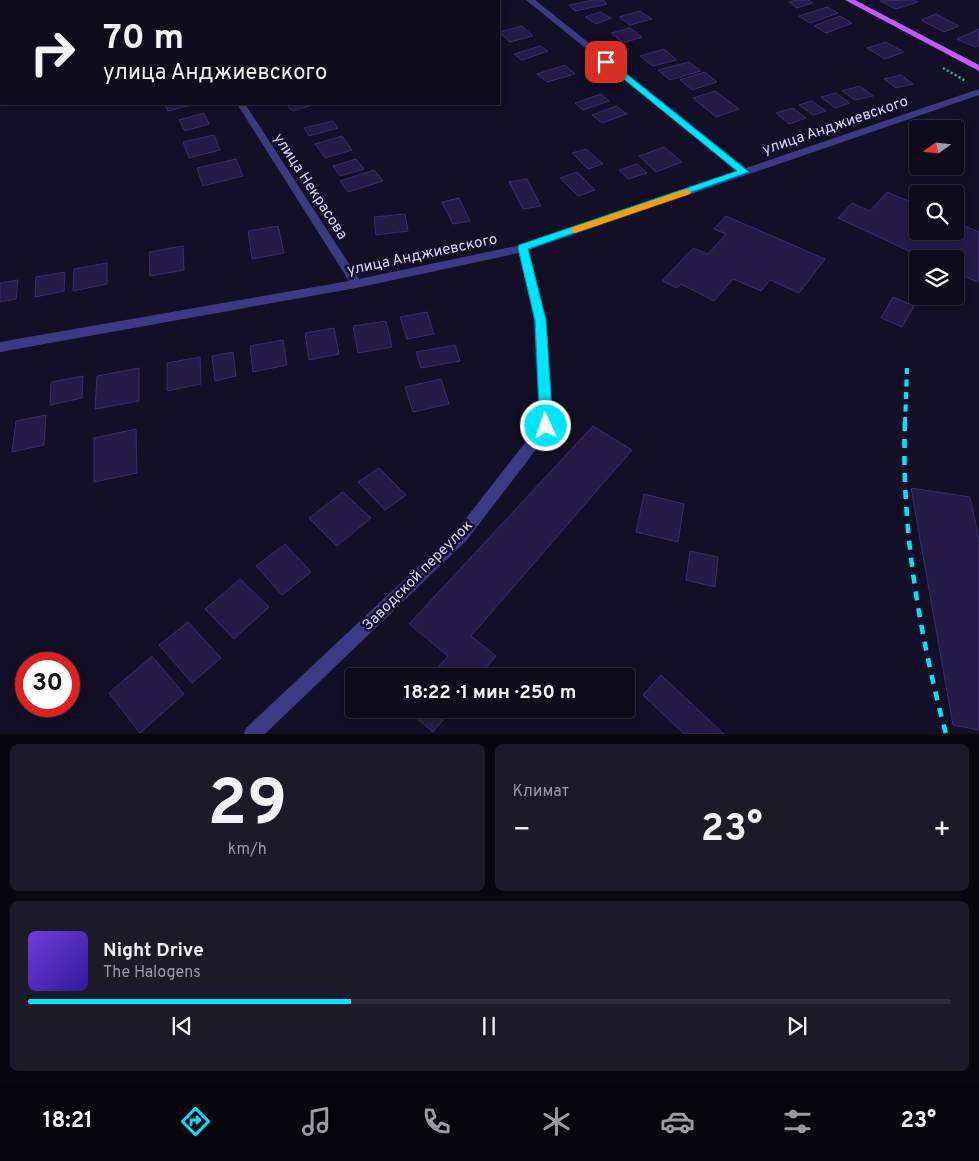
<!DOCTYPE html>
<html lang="ru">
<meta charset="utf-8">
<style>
:root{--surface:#0e0b1c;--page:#1c1929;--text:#f1f3f6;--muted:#9b9ba3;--line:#2e2b3b;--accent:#00e5ff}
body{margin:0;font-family:Overpass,sans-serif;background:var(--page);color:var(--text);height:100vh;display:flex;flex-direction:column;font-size:19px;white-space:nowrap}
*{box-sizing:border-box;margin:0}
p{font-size:16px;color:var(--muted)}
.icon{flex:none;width:28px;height:28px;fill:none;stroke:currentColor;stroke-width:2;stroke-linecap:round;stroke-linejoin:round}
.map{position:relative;height:734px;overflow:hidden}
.drawer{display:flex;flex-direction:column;gap:10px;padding:10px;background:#08060f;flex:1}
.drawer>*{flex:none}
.hud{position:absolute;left:0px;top:0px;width:500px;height:105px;box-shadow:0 2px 8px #0003,0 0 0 1px var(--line);background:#0e0b1c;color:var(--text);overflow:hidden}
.needle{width:32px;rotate:255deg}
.fabs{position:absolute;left:909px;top:120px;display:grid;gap:10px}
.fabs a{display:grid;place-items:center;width:55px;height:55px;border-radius:5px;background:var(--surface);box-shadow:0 2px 8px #0003,0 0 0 1px var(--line);font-size:25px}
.speed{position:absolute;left:15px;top:652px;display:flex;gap:10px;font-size:25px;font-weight:700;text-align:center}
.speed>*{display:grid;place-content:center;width:65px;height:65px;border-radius:50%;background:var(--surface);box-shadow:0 2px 8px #0003,0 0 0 1px var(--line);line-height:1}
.speed .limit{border:8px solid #d22;background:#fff;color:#111}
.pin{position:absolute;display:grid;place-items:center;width:42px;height:42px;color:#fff;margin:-21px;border-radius:10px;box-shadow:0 2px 8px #0006}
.me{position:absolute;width:55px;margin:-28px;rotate:357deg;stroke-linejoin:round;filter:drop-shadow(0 0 4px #0008)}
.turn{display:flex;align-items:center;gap:18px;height:105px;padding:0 20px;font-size:22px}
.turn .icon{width:65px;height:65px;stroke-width:2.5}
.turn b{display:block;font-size:35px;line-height:42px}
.big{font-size:38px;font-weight:700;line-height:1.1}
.drawer .tile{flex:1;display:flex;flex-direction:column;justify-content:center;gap:8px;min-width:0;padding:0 18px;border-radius:8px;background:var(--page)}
.drawer .dial{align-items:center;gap:0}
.dial b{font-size:65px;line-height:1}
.song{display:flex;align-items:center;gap:15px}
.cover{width:60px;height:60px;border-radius:8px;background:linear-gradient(135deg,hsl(260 70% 55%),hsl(250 70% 35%))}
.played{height:5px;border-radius:2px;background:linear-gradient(90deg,var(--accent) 35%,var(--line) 35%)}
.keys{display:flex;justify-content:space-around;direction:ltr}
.heat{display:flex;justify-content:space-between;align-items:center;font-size:28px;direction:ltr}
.drawer .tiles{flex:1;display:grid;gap:10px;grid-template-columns:1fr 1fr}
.tile:last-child{grid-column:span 2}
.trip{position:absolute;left:345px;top:668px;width:290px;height:50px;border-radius:5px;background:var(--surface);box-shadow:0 2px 8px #0003,0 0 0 1px var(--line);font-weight:700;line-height:50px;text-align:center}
.menu{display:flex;height:80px;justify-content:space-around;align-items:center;background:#06040b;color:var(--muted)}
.menu .icon{width:35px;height:35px}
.menu .on{color:var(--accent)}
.menu b{font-size:22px;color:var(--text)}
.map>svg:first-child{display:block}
.building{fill:#241b47;stroke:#3b2d73}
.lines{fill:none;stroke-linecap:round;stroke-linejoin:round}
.path{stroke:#2fb8b0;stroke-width:2.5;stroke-dasharray:2 2.5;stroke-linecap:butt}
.minor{fill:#3d3a85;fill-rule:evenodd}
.major{fill:#c25bff;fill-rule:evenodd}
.rail-far1{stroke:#00e5ff;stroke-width:4;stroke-dasharray:7 5.5;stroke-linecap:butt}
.rail{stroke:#00e5ff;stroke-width:4.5;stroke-dasharray:9 8;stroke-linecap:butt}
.route{fill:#00e5ff;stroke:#0095a6}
.slow{fill:#f59e0b}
.labels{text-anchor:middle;stroke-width:5;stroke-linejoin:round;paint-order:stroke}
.street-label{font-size:15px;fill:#d9d4ff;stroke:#130f26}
</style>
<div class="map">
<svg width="979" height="734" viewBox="0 0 979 734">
<rect width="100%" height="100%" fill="#130f26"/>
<path class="building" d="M 593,0 L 603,0 L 607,4 L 575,11 L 569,5 Z
M 798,0 L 808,0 L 813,3 L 797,8 L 789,2 Z
M 914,0 L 918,2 L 896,9 L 880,1 Z
M 827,7 L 838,13 L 810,23 L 799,16 Z
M 640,11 L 652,19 L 630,25 L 619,17 Z
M 600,12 L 611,18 L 596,24 L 585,17 Z
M 936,14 L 959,26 L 944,32 L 921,20 Z
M 840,16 L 852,23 L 826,33 L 814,26 Z
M 522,26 L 533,36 L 510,42 L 499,32 Z
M 630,28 L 642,37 L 623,43 L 611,33 Z
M 979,29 L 979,46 L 975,47 L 957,39 Z
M 886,42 L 904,52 L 885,59 L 867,48 Z
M 540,46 L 548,51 L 522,60 L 514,54 Z
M 664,49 L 677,60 L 653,66 L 640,56 Z
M 689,62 L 701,71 L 670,80 L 658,70 Z
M 565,65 L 575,74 L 547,82 L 537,74 Z
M 705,72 L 717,82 L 692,90 L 680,80 Z
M 901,75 L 913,84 L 896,88 L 884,79 Z
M 860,86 L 873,96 L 855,100 L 842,91 Z
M 715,91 L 739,109 L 716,117 L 693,98 Z
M 836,93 L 850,103 L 835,108 L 821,97 Z
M 601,94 L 609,101 L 583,110 L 575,103 Z
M 812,101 L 826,111 L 813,115 L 799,105 Z
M 165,104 L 195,104 L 168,111 Z
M 287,104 L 316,104 L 292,111 Z
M 616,106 L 627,114 L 602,123 L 592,115 Z
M 793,108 L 806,118 L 789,124 L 776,113 Z
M 204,113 L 209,124 L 185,131 L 179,120 Z
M 333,121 L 338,128 L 309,136 L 304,128 Z
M 214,135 L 220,150 L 189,158 L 183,142 Z
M 342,136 L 352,150 L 325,158 L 315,144 Z
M 664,147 L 682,162 L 656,172 L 639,156 Z
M 586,149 L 603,164 L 588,169 L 572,153 Z
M 236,159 L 243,176 L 203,186 L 197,168 Z
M 356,159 L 364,169 L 340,176 L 333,166 Z
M 637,164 L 647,173 L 628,179 L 619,170 Z
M 374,170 L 383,181 L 348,192 L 340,181 Z
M 577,172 L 595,190 L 578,196 L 560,178 Z
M 527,179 L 541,206 L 523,209 L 509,182 Z
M 887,192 L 918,205 L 918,231 L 955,231 L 955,222 L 979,232 L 979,280 L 977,282 L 955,272 L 955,259 L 926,259 L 838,218 L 852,203 L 870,211 Z
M 459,198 L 470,221 L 453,224 L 442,202 Z
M 405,214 L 408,231 L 376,235 L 374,217 Z
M 726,216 L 825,259 L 799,293 L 770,280 L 761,291 L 733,279 L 714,301 L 681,284 L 677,288 L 662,281 L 693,248 L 708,254 L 726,234 L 714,229 Z
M 278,226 L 284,253 L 252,259 L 248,231 Z
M 183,246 L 184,270 L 150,276 L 149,252 Z
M 107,263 L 107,284 L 73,291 L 74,269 Z
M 65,272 L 64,291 L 35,297 L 36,277 Z
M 18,280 L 16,299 L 0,302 L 0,283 Z
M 893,297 L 914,306 L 902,327 L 881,318 Z
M 427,312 L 434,334 L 407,339 L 400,317 Z
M 386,321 L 392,347 L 358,353 L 353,326 Z
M 334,328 L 339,354 L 309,360 L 305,333 Z
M 283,340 L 287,365 L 253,372 L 250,346 Z
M 455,345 L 460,361 L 421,368 L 416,352 Z
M 233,352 L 236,376 L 215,381 L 212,356 Z
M 200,357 L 201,384 L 167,391 L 167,363 Z
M 139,368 L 139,401 L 95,409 L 97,376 Z
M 83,376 L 82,398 L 50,405 L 51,382 Z
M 441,379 L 449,404 L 413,412 L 405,387 Z
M 46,415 L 44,445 L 12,452 L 16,421 Z
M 593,426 L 632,450 L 471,636 L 496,656 L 479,676 L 430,676 L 448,656 L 409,624 Z
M 136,429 L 137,473 L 94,482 L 94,438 Z
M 379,468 L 406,495 L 385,510 L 358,482 Z
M 911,488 L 970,497 L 979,539 L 979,730 L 953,725 Z
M 343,492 L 371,518 L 337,546 L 309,518 Z
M 644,494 L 684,504 L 678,542 L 636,532 Z
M 285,544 L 311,572 L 282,595 L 256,566 Z
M 690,551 L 718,557 L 715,587 L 686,580 Z
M 240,579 L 269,607 L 234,639 L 205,609 Z
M 188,622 L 221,658 L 192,683 L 159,645 Z
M 152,656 L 184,694 L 140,733 L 109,693 Z
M 661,675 L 724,734 L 684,734 L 643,695 Z
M 406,709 L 452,709 L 433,732 Z"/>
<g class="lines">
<path class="path" d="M 943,68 L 966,81"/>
<path class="minor" d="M 170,0 L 178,0 L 179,1 L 171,1 Z
M 526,0 L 535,0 L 746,168 L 979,89 L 979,95 L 529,250 L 546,320 L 553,426 L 551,430 L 466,541 L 265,734 L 244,734 L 246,728 L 456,531 L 539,425 L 534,320 L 519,253 L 356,288 L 0,352 L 0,342 L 349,281 L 237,104 L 245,104 L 359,279 L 521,245 L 737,171 Z
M 0,47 L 1,48 L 1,53 L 0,53 Z"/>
<path class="major" d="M 845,0 L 855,0 L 979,65 L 979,71 Z"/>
<path class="rail-far1" d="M 905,424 L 907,368"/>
<path class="rail" d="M 905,422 C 901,528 919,632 946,734"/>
</g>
<path class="route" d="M 604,60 L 609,60 L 749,172 L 528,249 L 546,320 L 553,426 L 551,429 L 542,429 L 540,426 L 535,320 L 518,248 L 519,245 L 737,171 L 604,63 Z"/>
<path class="slow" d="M 687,189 L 691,192 L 690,194 L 578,232 L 575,233 L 570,230 L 571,228 Z"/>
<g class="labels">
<g class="street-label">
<text transform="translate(835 125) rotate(-19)" y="5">улица Анджиевского</text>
<text transform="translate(311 186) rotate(57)" y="5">улица Некрасова</text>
<text transform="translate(422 254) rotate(-12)" y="5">улица Анджиевского</text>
<text transform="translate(417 575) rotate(-45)" y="5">Заводской переулок</text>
</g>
</g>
</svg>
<div class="fabs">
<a><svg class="needle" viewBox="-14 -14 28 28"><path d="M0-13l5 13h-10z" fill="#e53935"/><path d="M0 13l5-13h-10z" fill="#9b9ba3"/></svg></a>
<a><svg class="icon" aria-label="search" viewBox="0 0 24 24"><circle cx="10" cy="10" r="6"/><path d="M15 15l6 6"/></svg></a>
<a><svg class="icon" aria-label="layers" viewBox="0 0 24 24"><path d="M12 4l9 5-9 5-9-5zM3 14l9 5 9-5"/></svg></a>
</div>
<div class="speed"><div class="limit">30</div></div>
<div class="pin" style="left:606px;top:62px;background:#d93025"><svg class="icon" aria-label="arrive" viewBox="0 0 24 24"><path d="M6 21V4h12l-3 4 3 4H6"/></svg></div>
<svg class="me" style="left:546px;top:426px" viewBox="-20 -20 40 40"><circle r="17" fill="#00e5ff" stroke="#fff" stroke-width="3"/><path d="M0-11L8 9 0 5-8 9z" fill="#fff"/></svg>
<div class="trip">18:22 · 1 мин · 250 m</div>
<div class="hud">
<div class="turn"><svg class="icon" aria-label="right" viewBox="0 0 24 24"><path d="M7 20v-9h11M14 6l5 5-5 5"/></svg><div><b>70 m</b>улица Анджиевского</div></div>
</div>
</div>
<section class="drawer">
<div class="tiles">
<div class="tile dial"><b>29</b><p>km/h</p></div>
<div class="tile"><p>Климат</p>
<div class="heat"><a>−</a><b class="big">23°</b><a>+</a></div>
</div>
<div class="tile">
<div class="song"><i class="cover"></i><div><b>Night Drive</b><p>The Halogens</p></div></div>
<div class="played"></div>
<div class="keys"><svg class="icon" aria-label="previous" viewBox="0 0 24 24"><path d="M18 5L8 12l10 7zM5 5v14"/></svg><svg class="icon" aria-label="pause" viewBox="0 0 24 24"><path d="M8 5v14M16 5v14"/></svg><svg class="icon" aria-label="next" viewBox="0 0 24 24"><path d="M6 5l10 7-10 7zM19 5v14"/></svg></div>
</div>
</div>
</section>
<nav class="menu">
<b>18:21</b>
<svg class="icon on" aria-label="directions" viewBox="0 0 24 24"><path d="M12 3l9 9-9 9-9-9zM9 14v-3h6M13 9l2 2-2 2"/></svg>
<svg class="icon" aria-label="music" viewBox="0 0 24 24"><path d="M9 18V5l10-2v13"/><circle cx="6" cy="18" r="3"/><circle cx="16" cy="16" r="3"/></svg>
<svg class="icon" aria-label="phone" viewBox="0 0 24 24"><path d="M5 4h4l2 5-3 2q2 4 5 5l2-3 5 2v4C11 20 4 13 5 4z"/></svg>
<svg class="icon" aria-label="climate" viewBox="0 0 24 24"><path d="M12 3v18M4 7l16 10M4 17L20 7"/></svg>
<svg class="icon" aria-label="car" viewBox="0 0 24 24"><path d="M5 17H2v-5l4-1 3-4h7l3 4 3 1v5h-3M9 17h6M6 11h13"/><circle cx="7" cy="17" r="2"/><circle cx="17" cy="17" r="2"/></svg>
<svg class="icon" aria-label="filters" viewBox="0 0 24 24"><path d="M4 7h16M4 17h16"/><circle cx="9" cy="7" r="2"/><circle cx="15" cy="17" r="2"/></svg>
<b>23°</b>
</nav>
